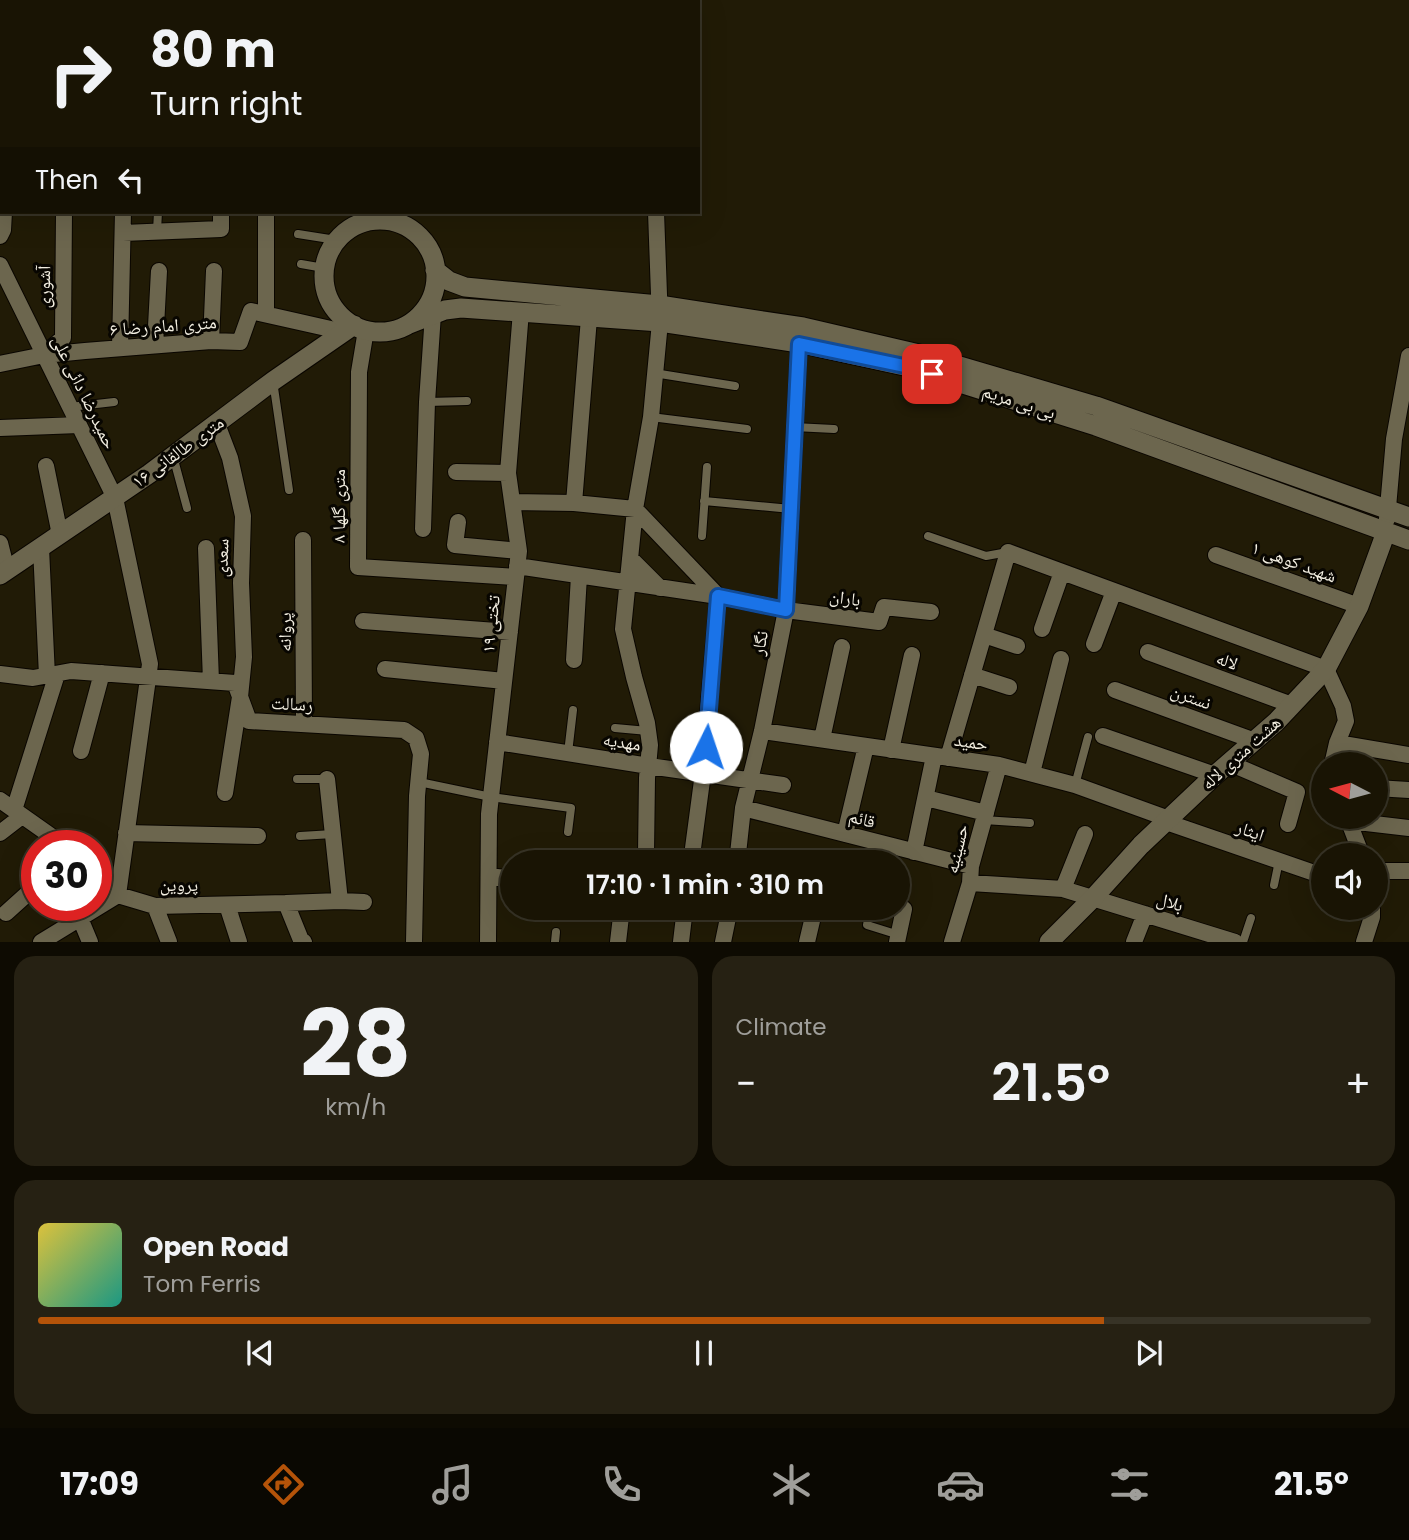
<!DOCTYPE html>
<meta charset="utf-8">
<style>
:root{--surface:#191404;--page:#262113;--text:#f1f3f6;--muted:#9f9e9a;--line:#373326;--accent:#b45309}
body{margin:0;font-family:Poppins,"Noto Naskh Arabic",sans-serif;background:var(--page);color:var(--text);height:100vh;display:flex;flex-direction:column;font-size:26px;white-space:nowrap}
*{box-sizing:border-box;margin:0}
p{font-size:23px;color:var(--muted)}
.icon{flex:none;width:38px;height:38px;fill:none;stroke:currentColor;stroke-width:2;stroke-linecap:round;stroke-linejoin:round}
.map{position:relative;height:942px;overflow:hidden}
.sheet{display:flex;flex-direction:column;gap:14px;padding:14px;background:#0e0b02;flex:1}
.sheet>*{flex:none}
.top-card{position:absolute;left:0px;top:0px;width:700px;height:214px;box-shadow:0 7px 28px #0002,0 0 0 2px var(--line);background:#191404;color:var(--text);overflow:hidden}
.needle{width:46px;rotate:276deg}
.buttons{position:absolute;left:1311px;top:752px;display:grid;gap:14px}
.buttons a{display:grid;place-items:center;width:77px;height:77px;border-radius:50%;background:var(--surface);box-shadow:0 7px 28px #0002,0 0 0 2px var(--line);font-size:35px}
.speed{position:absolute;left:21px;top:830px;display:flex;gap:14px;font-size:35px;font-weight:700;text-align:center}
.speed>*{display:grid;place-content:center;width:91px;height:91px;border-radius:50%;background:var(--surface);box-shadow:0 7px 28px #0002,0 0 0 2px var(--line);line-height:1}
.speed .limit{border:10px solid #d22;background:#fff;color:#111}
.pin{position:absolute;display:grid;place-items:center;width:60px;height:60px;color:#fff;margin:-30px;border-radius:14px;box-shadow:0 4px 10px #0006}
.me{position:absolute;width:77px;margin:-38px;rotate:4deg;stroke-linejoin:round;filter:drop-shadow(0 0 5px #0008)}
.turn{display:flex;align-items:center;gap:24px;height:147px;padding:0 35px;font-size:32px}
.turn .icon{width:91px;height:91px;stroke-width:2.5}
.turn b{display:block;font-size:49px;line-height:60px}
.then{display:flex;align-items:center;height:66px;padding:0 35px;background:#0003;gap:14px;font-size:26px}
.big{font-size:52px;font-weight:600;line-height:1.1}
.sheet .card{flex:1;display:flex;flex-direction:column;justify-content:center;gap:10px;min-width:0;padding:0 24px;border-radius:21px;background:var(--page)}
.sheet .dial{align-items:center;gap:0}
.dial b{font-size:91px;line-height:1}
.song{display:flex;align-items:center;gap:21px}
.cover{width:84px;height:84px;border-radius:10px;background:linear-gradient(135deg,hsl(50 70% 55%),hsl(170 70% 35%))}
.played{height:7px;border-radius:4px;background:linear-gradient(90deg,var(--accent) 80%,var(--line) 80%)}
.keys{display:flex;justify-content:space-around;direction:ltr}
.heat{display:flex;justify-content:space-between;align-items:center;font-size:38px;direction:ltr}
.sheet .tiles{flex:1;display:grid;gap:14px;grid-template-columns:1fr 1fr}
.card:last-child{grid-column:span 2}
.trip{position:absolute;left:500px;top:850px;width:410px;height:70px;border-radius:35px;background:var(--surface);box-shadow:0 7px 28px #0002,0 0 0 2px var(--line);font-weight:600;line-height:70px;text-align:center}
.dock{display:flex;height:112px;justify-content:space-around;align-items:center;background:#0a0802;color:var(--muted)}
.dock .icon{width:49px;height:49px}
.dock .current{color:var(--accent)}
.dock b{font-size:32px;color:var(--text)}
.map>svg:first-child{display:block}
.lines{fill:none;stroke-linecap:round;stroke-linejoin:round}
.service-casing{stroke:#0a0600;stroke-width:10}
.minor-casing{stroke:#0a0600;stroke-width:18}
.tertiary-casing{stroke:#0a0600;stroke-width:21}
.service{stroke:#6c664e;stroke-width:8}
.minor{stroke:#6c664e;stroke-width:16}
.tertiary{stroke:#6c664e;stroke-width:19}
.route-casing{stroke:#114b97;stroke-width:18}
.route{stroke:#1a73e8;stroke-width:12}
.labels{text-anchor:middle;stroke-width:6;stroke-linejoin:round;paint-order:stroke}
.street-label{font-size:18px;fill:#f3efe2;stroke:#080601}
</style>
<div class="map">
<svg width="1409" height="942" viewBox="0 0 1409 942">
<rect width="100%" height="100%" fill="#211b06"/>
<g class="lines">
<defs>
<path id="service" d="M 157,231 L 158,212
M 298,234 L 336,240
M 301,264 L 324,268
M 654,373 L 735,386
M 273,381 L 289,490
M 427,402 L 467,401
M 70,407 L 114,402
M 651,417 L 747,429
M 794,427 L 834,429
M 173,456 L 187,508
M 704,501 L 791,509
M 702,536 L 707,467
M 928,536 L 986,556 L 1008,552
M 615,728 L 648,731
M 568,753 L 573,710
M 297,779 L 327,779
M 419,782 L 491,797 L 571,808 L 568,832
M 1075,785 L 1088,737
M 984,820 L 1030,823
M 300,836 L 333,834
M 1274,885 L 1279,861
M 870,908 L 867,925 L 899,935
M 555,942 L 556,932
M 1243,942 L 1251,918"/>
<path id="minor" d="M 2,0 L 2,2
M 120,0 L 121,2
M 648,0 L 648,2
M 66,2 L 66,0
M 170,2 L 170,0
M 243,2 L 243,0
M 123,233 L 221,229 L 221,212
M 0,236 L 3,230 L 4,212
M 0,265 L 115,498 L 150,664 L 118,895
M 266,314 L 266,212
M 366,330 L 359,372 L 358,567 L 516,577
M 211,341 L 214,271
M 155,345 L 159,271
M 120,348 L 123,212
M 44,355 L 63,338 L 64,212
M 0,364 L 44,355 L 85,351 L 211,341 L 240,342 L 251,311 L 344,332
M 217,424 L 230,458 L 243,516 L 241,583 L 244,657 L 240,697 L 225,793
M 0,428 L 79,425
M 46,466 L 60,535
M 456,472 L 508,473
M 512,502 L 574,503 L 635,509 L 718,596 L 703,773 L 691,863
M 574,503 L 589,318
M 1387,519 L 1394,439 L 1409,356
M 458,522 L 455,545 L 519,551
M 423,529 L 427,402 L 433,314
M 303,540 L 304,723
M 0,543 L 7,571
M 41,548 L 47,676
M 206,548 L 211,681
M 1216,555 L 1359,606
M 630,558 L 660,588
M 517,566 L 718,596 L 786,610 L 879,622 L 884,607 L 931,612
M 363,621 L 510,632
M 1042,629 L 1062,572
M 984,635 L 1017,646
M 1094,644 L 1114,591
M 1148,652 L 1292,705
M 574,660 L 579,576
M 385,669 L 504,681
M 0,674 L 33,678 L 71,671 L 235,683 L 249,721 L 404,730 L 416,738 L 421,754 L 417,796 L 414,942
M 972,675 L 1009,687
M 1115,690 L 1255,741
M 762,731 L 999,765 L 1075,785 L 1169,819
M 1103,736 L 1215,775
M 822,739 L 842,647
M 497,742 L 649,766 L 783,785
M 1337,743 L 1409,755
M 891,750 L 912,655
M 81,751 L 102,673
M 948,758 L 1008,552 L 1326,669 L 1343,706 L 1346,721 L 1337,743 L 1332,765
M 1229,763 L 1297,792 L 1288,824
M 1032,773 L 1061,659
M 327,779 L 340,901
M 1376,788 L 1409,790
M 926,798 L 986,813
M 0,800 L 61,843 L 62,845
M 743,808 L 971,866
M 14,810 L 57,674
M 1347,817 L 1362,856
M 1349,821 L 1409,828
M 1166,822 L 1323,876
M 0,833 L 22,816
M 126,833 L 258,836
M 845,834 L 866,746
M 914,852 L 934,756
M 638,863 L 646,853 L 647,778 L 650,745 L 647,723 L 634,677 L 623,629 L 635,509 L 651,417 L 660,322 L 656,212
M 737,863 L 743,808 L 762,731 L 786,610 L 799,343
M 1376,871 L 1409,871
M 489,876 L 513,879
M 970,883 L 1063,889 L 1235,942
M 1063,889 L 1085,834
M 286,903 L 340,901 L 364,902
M 227,905 L 239,942
M 155,906 L 169,942
M 6,913 L 37,885
M 80,918 L 90,942
M 41,942 L 118,895 L 155,906 L 286,903 L 301,940 L 304,942
M 488,942 L 489,814 L 519,551 L 508,473 L 521,311
M 618,942 L 622,908
M 681,942 L 685,908
M 723,942 L 730,908
M 807,942 L 815,908
M 897,942 L 904,909
M 952,942 L 970,883 L 971,866 L 999,765
M 1134,942 L 1145,914
M 1364,942 L 1372,917 L 1372,908"/>
<path id="tertiary" d="M 374,0 L 374,2
M 401,0 L 401,2
M324 276a56 56 0 1 1 112 0a56 56 0 1 1-112 0Z
M 435,270 L 449,281 L 465,287 L 659,305 L 803,327 L 919,354 L 1096,406 L 1409,517
M 407,325 L 445,310 L 461,308 L 660,322 L 799,343 L 909,367 L 1096,426 L 1409,540
M 0,575 L 149,474 L 273,381 L 354,325
M 1049,942 L 1094,897 L 1141,845 L 1215,775 L 1276,722 L 1326,669 L 1359,606 L 1386,532"/>
</defs>
<use href="#service" class="service-casing"/>
<use href="#minor" class="minor-casing"/>
<use href="#tertiary" class="tertiary-casing"/>
<use href="#service" class="service"/>
<use href="#minor" class="minor"/>
<use href="#tertiary" class="tertiary"/>
</g>
<g class="lines">
<defs>
<path id="route" d="M 706,747 L 718,596 L 786,610 L 799,344 L 909,367 L 932,374"/>
</defs>
<use href="#route" class="route-casing"/>
<use href="#route" class="route"/>
</g>
<g class="labels">
<g class="street-label">
<text transform="translate(44 287) rotate(-89)" y="6">آشوری</text>
<text transform="translate(163 326) rotate(-4)" y="6">۶ متری امام رضا</text>
<text transform="translate(84 392) rotate(64)" y="6">حمیدرضا دائی علی</text>
<text transform="translate(1019 402) rotate(18)" y="6">بی بی مریم</text>
<text transform="translate(178 452) rotate(-36)" y="6">۱۶ متری طالقانی</text>
<text transform="translate(339 506) rotate(-90)" y="6">۸ متری گلها</text>
<text transform="translate(222 558) rotate(-89)" y="6">سعدی</text>
<text transform="translate(1294 562) rotate(20)" y="6">شهید کوهی ۱</text>
<text transform="translate(845 598) rotate(8)" y="6">باران</text>
<text transform="translate(491 624) rotate(-84)" y="6">تختی ۱۹</text>
<text transform="translate(285 632) rotate(-90)" y="6">پروانه</text>
<text transform="translate(760 643) rotate(-79)" y="6">نگار</text>
<text transform="translate(1227 661) rotate(20)" y="6">لاله</text>
<text transform="translate(1191 697) rotate(20)" y="6">نسترن</text>
<text transform="translate(292 704) rotate(3)" y="6">رسالت</text>
<text transform="translate(622 742) rotate(9)" y="6">مهدیه</text>
<text transform="translate(971 742) rotate(8)" y="6">حمید</text>
<text transform="translate(1241 753) rotate(-42)" y="6">هشت متری لاله</text>
<text transform="translate(862 819) rotate(14)" y="6">قائم</text>
<text transform="translate(1250 831) rotate(19)" y="6">ایثار</text>
<text transform="translate(957 849) rotate(-77)" y="6">حسینیه</text>
<text x="179" y="891">پروین</text>
<text transform="translate(1170 902) rotate(17)" y="6">بلال</text>
</g>
</g>
</svg>
<div class="buttons">
<a><svg class="needle" viewBox="-14 -14 28 28"><path d="M0-13l5 13h-10z" fill="#e53935"/><path d="M0 13l5-13h-10z" fill="#9f9e9a"/></svg></a>
<a><svg class="icon" aria-label="sound" viewBox="0 0 24 24"><path d="M4 9h4l5-4v14l-5-4H4zM17 9q2 3 0 6"/></svg></a>
</div>
<div class="speed"><div class="limit">30</div></div>
<div class="pin" style="left:932px;top:374px;background:#d93025"><svg class="icon" aria-label="arrive" viewBox="0 0 24 24"><path d="M6 21V4h12l-3 4 3 4H6"/></svg></div>
<svg class="me" style="left:706px;top:747px" viewBox="-20 -20 40 40"><circle r="19" fill="#fff"/><path d="M0-13L10 11 0 6-10 11z" fill="#1a73e8"/></svg>
<div class="trip">17:10 · 1 min · 310 m</div>
<div class="top-card">
<div class="turn"><svg class="icon" aria-label="right" viewBox="0 0 24 24"><path d="M7 20v-9h11M14 6l5 5-5 5"/></svg><div><b>80 m</b>Turn right</div></div>
<div class="then">Then<svg class="icon" aria-label="left" viewBox="0 0 24 24"><path d="M17 20v-9H6M10 6l-5 5 5 5"/></svg></div>
</div>
</div>
<section class="sheet">
<div class="tiles">
<div class="card dial"><b>28</b><p>km/h</p></div>
<div class="card"><p>Climate</p>
<div class="heat"><a>−</a><b class="big">21.5°</b><a>+</a></div>
</div>
<div class="card">
<div class="song"><i class="cover"></i><div><b>Open Road</b><p>Tom Ferris</p></div></div>
<div class="played"></div>
<div class="keys"><svg class="icon" aria-label="previous" viewBox="0 0 24 24"><path d="M18 5L8 12l10 7zM5 5v14"/></svg><svg class="icon" aria-label="pause" viewBox="0 0 24 24"><path d="M8 5v14M16 5v14"/></svg><svg class="icon" aria-label="next" viewBox="0 0 24 24"><path d="M6 5l10 7-10 7zM19 5v14"/></svg></div>
</div>
</div>
</section>
<nav class="dock">
<b>17:09</b>
<svg class="icon current" aria-label="directions" viewBox="0 0 24 24"><path d="M12 3l9 9-9 9-9-9zM9 14v-3h6M13 9l2 2-2 2"/></svg>
<svg class="icon" aria-label="music" viewBox="0 0 24 24"><path d="M9 18V5l10-2v13"/><circle cx="6" cy="18" r="3"/><circle cx="16" cy="16" r="3"/></svg>
<svg class="icon" aria-label="phone" viewBox="0 0 24 24"><path d="M5 4h4l2 5-3 2q2 4 5 5l2-3 5 2v4C11 20 4 13 5 4z"/></svg>
<svg class="icon" aria-label="climate" viewBox="0 0 24 24"><path d="M12 3v18M4 7l16 10M4 17L20 7"/></svg>
<svg class="icon" aria-label="car" viewBox="0 0 24 24"><path d="M5 17H2v-5l4-1 3-4h7l3 4 3 1v5h-3M9 17h6M6 11h13"/><circle cx="7" cy="17" r="2"/><circle cx="17" cy="17" r="2"/></svg>
<svg class="icon" aria-label="filters" viewBox="0 0 24 24"><path d="M4 7h16M4 17h16"/><circle cx="9" cy="7" r="2"/><circle cx="15" cy="17" r="2"/></svg>
<b>21.5°</b>
</nav>
